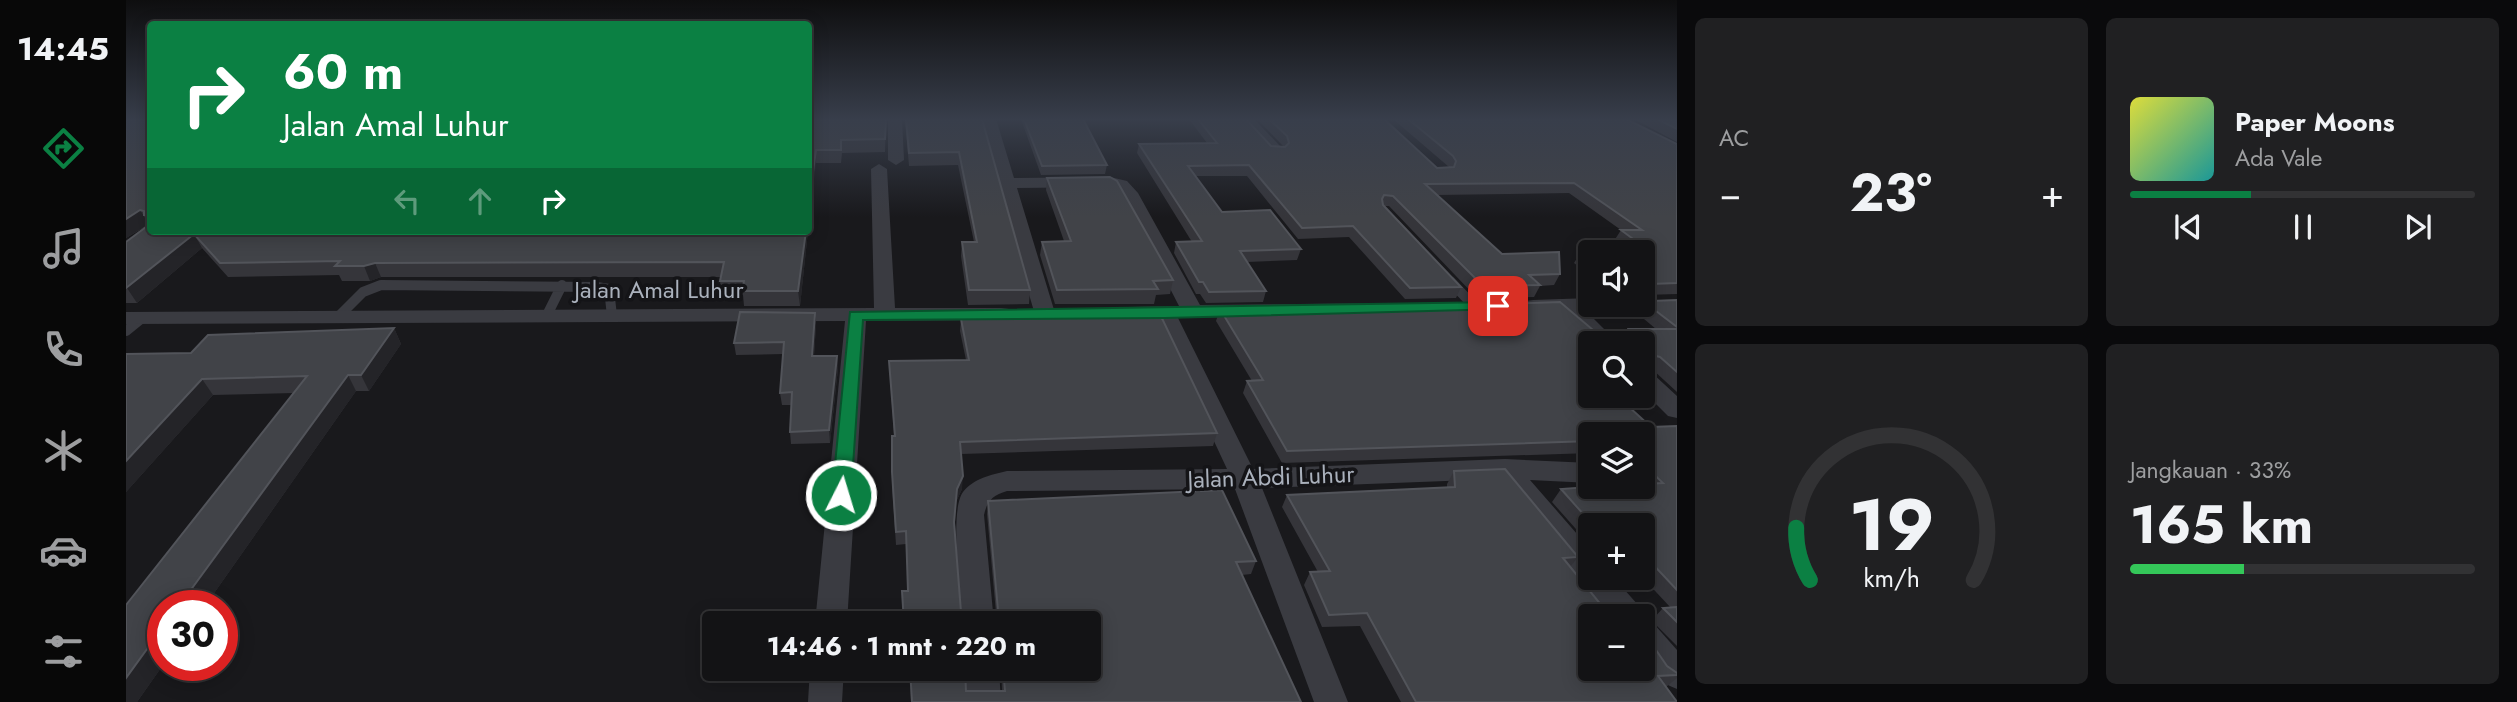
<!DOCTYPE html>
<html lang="id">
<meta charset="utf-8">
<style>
:root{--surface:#131315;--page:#202022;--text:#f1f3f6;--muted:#9d9ea0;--line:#323234;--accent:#0b8043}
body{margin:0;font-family:Jost,sans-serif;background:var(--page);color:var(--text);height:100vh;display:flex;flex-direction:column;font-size:26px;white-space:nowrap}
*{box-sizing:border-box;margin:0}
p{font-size:23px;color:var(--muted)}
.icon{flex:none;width:38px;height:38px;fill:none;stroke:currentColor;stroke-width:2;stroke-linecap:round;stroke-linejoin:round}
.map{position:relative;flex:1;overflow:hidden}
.drawer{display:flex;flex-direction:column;gap:18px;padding:18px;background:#0a0a0c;width:840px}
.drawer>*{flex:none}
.guide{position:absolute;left:21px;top:21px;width:665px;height:214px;border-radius:7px;box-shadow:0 4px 18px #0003,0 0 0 2px var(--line);background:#0b8043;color:#fff;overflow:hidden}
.fabs{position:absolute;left:1452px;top:240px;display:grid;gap:14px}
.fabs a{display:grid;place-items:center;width:77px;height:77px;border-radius:7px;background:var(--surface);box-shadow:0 4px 18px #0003,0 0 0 2px var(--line);font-size:35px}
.speed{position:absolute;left:21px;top:590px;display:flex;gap:14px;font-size:35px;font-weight:700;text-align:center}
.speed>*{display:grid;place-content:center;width:91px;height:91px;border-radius:50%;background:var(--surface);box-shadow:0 4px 18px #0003,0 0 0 2px var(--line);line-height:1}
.speed .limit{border:10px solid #d22;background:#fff;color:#111}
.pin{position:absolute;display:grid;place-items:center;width:60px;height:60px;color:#fff;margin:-30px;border-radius:14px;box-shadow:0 4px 10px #0006}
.me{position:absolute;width:77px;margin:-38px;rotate:5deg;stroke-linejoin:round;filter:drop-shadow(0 0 5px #0008)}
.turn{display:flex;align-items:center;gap:24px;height:147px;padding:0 21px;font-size:32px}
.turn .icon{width:91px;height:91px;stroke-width:2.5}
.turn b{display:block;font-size:49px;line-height:60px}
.lanes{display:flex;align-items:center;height:66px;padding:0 21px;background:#0003;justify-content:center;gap:35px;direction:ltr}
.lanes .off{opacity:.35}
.big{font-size:52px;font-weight:700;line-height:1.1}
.drawer .card{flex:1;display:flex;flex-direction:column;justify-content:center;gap:10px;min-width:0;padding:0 24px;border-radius:10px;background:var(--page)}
.drawer .dial{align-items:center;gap:0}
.dial svg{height:182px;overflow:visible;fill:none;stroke:var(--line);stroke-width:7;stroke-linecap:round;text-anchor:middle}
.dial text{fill:var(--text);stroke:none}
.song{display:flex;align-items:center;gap:21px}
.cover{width:84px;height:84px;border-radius:10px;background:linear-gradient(135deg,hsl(60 70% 55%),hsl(180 70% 35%))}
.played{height:7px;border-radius:4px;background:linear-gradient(90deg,var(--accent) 35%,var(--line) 35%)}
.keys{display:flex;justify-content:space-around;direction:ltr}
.heat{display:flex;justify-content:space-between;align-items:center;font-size:38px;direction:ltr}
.charge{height:10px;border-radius:5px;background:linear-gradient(90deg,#34c759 33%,var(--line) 0)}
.drawer .tiles{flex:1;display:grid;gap:18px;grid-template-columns:repeat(2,1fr)}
.trip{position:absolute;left:576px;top:611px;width:399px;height:70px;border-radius:7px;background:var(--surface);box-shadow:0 4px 18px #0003,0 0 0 2px var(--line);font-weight:700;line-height:70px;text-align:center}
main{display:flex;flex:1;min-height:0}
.tab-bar{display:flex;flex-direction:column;width:126px;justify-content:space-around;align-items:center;background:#080808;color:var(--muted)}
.tab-bar .icon{width:49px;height:49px}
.tab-bar .active{color:var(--accent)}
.tab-bar b{font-size:32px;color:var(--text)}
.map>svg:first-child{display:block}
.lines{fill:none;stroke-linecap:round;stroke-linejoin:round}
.lane{stroke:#3a3b41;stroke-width:10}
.street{fill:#3a3b41;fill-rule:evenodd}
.wall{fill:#35353a}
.shaded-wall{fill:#242428}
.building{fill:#414348;stroke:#52545a;stroke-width:2;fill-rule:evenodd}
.route{fill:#0b8043;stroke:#07532c;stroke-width:2}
.labels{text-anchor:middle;stroke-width:7;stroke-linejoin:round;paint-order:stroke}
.street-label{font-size:24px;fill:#aab1bc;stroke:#141417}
</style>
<main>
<nav class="tab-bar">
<b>14:45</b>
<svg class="icon active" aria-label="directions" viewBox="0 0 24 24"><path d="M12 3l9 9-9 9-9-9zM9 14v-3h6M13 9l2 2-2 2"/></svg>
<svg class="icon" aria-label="music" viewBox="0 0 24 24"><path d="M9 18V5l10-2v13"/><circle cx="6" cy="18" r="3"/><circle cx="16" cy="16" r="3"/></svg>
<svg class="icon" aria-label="phone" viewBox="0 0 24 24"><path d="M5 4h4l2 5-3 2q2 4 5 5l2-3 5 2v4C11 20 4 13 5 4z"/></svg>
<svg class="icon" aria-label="climate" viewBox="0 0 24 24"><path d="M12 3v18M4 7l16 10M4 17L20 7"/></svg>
<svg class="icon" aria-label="car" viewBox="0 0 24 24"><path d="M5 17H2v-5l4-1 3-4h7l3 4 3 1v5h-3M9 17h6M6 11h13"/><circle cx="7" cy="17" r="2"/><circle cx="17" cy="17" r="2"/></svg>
<svg class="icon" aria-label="filters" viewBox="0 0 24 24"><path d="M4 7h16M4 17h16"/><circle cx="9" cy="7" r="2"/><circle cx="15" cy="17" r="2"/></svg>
</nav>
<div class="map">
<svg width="1551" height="702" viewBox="0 0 1551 702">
<rect width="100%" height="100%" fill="#19191c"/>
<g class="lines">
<path class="lane" d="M 1324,281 L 1349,307
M 212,317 L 237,292 L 255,285 L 471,287 L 483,289 L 486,316
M 420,317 L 436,285
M 0,331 L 16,318"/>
<path class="street" d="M 762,119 L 776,119 L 778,160 L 770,165 L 762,160 Z
M 856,119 L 870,119 L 888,178 L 984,177 L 1001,181 L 1012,193 L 1074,305 L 1272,303 L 1275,308 L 1272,313 L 1264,314 L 1052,318 L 1127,469 L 1379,459 L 1465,463 L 1465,483 L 1404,480 L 1465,550 L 1465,578 L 1488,578 L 1513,606 L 1518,616 L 1517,617 L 1483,616 L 1372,479 L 1136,488 L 1222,702 L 1188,702 L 1109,489 L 881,491 C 867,495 861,501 858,515 L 868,623 L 836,623 C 835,596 823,511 837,492 C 848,478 865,475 881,471 L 1101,469 L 1031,319 L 996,318 L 993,313 L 996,308 L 1004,307 L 1053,306 L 996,195 L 983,187 L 891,188 L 929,313 L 926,318 L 910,318 L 870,183 Z
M 1113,119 L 1128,119 L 1156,148 L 1158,151 L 1156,154 L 1144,154 Z
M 753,164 L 761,169 L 769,308 L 875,308 L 883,309 L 886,314 L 883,319 L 875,320 L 740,321 L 721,623 L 689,623 L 719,321 L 0,324 L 0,312 L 748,308 L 745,169 Z
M 1465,298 L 1465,304 L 1497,304 L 1487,310 L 1460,311 L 1492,343 L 1468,343 L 1436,312 L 1399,311 L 1396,306 L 1399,301 L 1407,300 Z
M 1517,370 L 1525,372 L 1551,396 L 1551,418 L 1542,416 L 1517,391 Z
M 1517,620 L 1528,624 L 1551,650 L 1551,689 C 1516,676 1517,651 1517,620 Z
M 684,668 L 718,668 L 716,702 L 682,702 Z
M 839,668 L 873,668 L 875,702 L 841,702 Z"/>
</g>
<path class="wall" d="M 0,119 L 24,119 L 24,231 L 682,231 L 674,306 L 618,306 L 617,295 L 596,296 L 594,281 L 595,277 L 255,277 L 244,281 L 216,281 L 213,275 L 102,277 L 76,248 L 11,303 L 0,303 L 0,242 L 24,224 L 0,238 Z
M 682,119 L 760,119 L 759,152 L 716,153 L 715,163 L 690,163 Z
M 779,119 L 856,119 L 904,290 L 903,304 L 842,305 L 835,256 L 836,242 L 848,242 L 832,165 L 783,166 Z
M 895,119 L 957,119 L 981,165 L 979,174 L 915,175 Z
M 1063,119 L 1120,119 L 1145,146 L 1158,147 L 1131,119 L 1258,119 L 1311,168 L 1323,167 L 1267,119 L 1500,119 L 1551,144 L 1551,294 L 1518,295 L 1518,296 L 1525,301 L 1551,300 L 1551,392 L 1526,369 L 1517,367 L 1517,343 L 1465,343 L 1465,370 L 1464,370 L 1525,427 L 1551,426 L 1551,646 L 1527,622 L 1530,650 L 1541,666 L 1551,673 L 1551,678 L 1540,687 L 1551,702 L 1275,702 L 1234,626 L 1196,627 L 1178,585 L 1184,572 L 1192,572 L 1156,507 L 1161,495 L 1321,487 L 1321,484 L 1328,471 L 1452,557 L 1444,567 L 1480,611 L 1527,619 L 1537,608 L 1544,607 L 1517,578 L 1517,525 L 1465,525 L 1465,546 L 1426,502 L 1435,489 L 1517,486 L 1517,434 L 1465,434 L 1465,453 L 1156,463 L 1117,393 L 1121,381 L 1126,381 L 1090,321 L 1094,309 L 1154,312 L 1467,330 L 1475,334 L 1499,334 L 1502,329 L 1530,329 L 1500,304 L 1517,304 L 1517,252 L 1465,252 L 1465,276 L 1448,263 L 1455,252 L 1501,251 L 1488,241 L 1495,230 L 1443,193 L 1310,195 L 1376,254 L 1434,274 L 1428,285 L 1414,286 L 1408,297 L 1351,298 L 1263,206 L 1259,206 L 1335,287 L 1330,298 L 1279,299 L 1223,237 L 1172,239 L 1121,176 L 1069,176 L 1096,212 L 1175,249 L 1171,260 L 1121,262 L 1140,291 L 1137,302 L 1080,303 L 1074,294 L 1070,294 L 1048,253 L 1050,242 L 1066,242 L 1011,153 L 1013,144 L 1081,143 Z
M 1508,119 L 1551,119 L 1551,142 Z
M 921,178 L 1047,280 L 1044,294 L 1030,295 L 1028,304 L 929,304 L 914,255 L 916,242 L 938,241 L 920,190 Z
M 845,311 L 1091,433 L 1087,446 L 835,454 L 836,489 L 830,502 L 829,524 L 835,612 L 870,613 L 861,514 L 862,501 L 1130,561 L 1125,574 L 1116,575 L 1175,702 L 785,702 L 784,668 L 839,668 L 840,691 L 876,691 L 875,668 L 962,668 L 962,623 L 777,623 L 776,591 L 782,591 L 780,544 L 770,545 L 766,485 L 766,436 L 768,436 L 763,361 L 840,360 L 834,331 L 835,319 L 845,319 Z
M 689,313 L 690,325 L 688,356 L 711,356 L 712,368 L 704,443 L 665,444 L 664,432 L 665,405 L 656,405 L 654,393 L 657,354 L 610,355 L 608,343 Z
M 268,328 L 275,344 L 243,391 L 230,391 L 79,606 L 37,606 L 37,665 L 11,702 L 0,702 L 0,605 L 168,393 L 87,395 L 0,492 L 0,354 L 65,353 L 82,335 Z"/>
<path class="shaded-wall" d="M 690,150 L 690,163 L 682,229 L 682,207 Z
M 14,210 L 23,224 L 0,238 L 0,219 Z
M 680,231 L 682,231 L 674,306 L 672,291 Z
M 68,234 L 76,248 L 11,303 L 1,288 Z
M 249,263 L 255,277 L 244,281 L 238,266 Z
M 689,313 L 690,325 L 687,369 L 686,356 Z
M 268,328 L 275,344 L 243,391 L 235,375 Z
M 711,356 L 712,368 L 704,443 L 703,430 Z
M 222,375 L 230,391 L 79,606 L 53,606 Z
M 76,379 L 87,395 L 0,492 L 0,461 Z
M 837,476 L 836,489 L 830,502 L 831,489 Z
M 37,627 L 37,665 L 11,702 L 0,702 L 0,678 Z"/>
<path class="building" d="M 0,119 L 24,119 L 24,215 L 18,215 L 18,211 L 14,210 L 0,219 Z
M 682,119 L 760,119 L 759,139 L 715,140 L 715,150 L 690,150 L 682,207 Z
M 780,119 L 856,119 L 904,290 L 843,290 L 836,242 L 851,242 L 833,152 L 783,153 Z
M 898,119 L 957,119 L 981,165 L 916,166 Z
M 1072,119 L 1120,119 L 1145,146 L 1159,147 L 1163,143 L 1161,136 L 1143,119 L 1258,119 L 1311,168 L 1328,167 L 1330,161 L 1327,156 L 1282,119 L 1500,119 L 1551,144 L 1551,283 L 1524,284 L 1522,290 L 1517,290 L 1517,252 L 1465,252 L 1465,260 L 1455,252 L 1522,250 L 1495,230 L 1516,230 L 1448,183 L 1299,184 L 1376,254 L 1433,252 L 1434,274 L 1403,275 L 1414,285 L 1357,286 L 1267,196 L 1258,195 L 1256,199 L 1257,205 L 1335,287 L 1284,288 L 1227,226 L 1176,228 L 1123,165 L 1062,166 L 1096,212 L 1144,210 L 1175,249 L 1114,251 L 1140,291 L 1083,292 L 1077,282 L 1073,282 L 1050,242 L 1076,241 L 1013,144 L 1091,143 Z
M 1531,119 L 1551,119 L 1551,129 Z
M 984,177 L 991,181 L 1047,280 L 1027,281 L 1032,289 L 931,290 L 916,242 L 945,241 L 921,178 Z
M 24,224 L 24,231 L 680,231 L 672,291 L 616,291 L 618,281 L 594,281 L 598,262 L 249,263 L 238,266 L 209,266 L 214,261 L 94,263 L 68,234 L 0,288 L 0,242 Z
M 1517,296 L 1525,301 L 1551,300 L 1551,327 L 1517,301 Z
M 1434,302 L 1467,330 L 1475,334 L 1500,334 L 1502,329 L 1551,329 L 1551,372 L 1534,357 L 1526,355 L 1517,356 L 1517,343 L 1465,343 L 1465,359 L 1452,359 L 1465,371 L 1465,396 L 1491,396 L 1525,427 L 1551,426 L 1551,590 L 1521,558 L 1517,558 L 1517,525 L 1467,525 L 1435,489 L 1477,486 L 1517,486 L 1517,484 L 1537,483 L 1517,464 L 1517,434 L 1465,434 L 1465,441 L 1161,451 L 1121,381 L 1137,380 L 1094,309 L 1152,308 L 1154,312 Z
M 1032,310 L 1091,433 L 834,442 L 837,476 L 831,489 L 828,522 L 835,612 L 869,613 L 872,610 L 862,501 L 1096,490 L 1130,561 L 1110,562 L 1175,702 L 786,702 L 784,668 L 839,668 L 840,691 L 879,691 L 877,668 L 962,668 L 962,623 L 778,623 L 776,591 L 782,591 L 780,531 L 770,532 L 766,472 L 766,436 L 769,436 L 763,361 L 843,360 L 835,319 L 846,319 L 845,311 Z
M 614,312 L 689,313 L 686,356 L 711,356 L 703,430 L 664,432 L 666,392 L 654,393 L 658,342 L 608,343 Z
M 268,328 L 235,375 L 222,375 L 53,606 L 37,606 L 37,627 L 0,678 L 0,605 L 181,376 L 76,379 L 0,461 L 0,354 L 65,353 L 82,335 Z
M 1379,469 L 1452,557 L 1437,558 L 1480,611 L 1526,608 L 1530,650 L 1541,666 L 1551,673 L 1551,675 L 1532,676 L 1551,702 L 1290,702 L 1241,613 L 1203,615 L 1184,572 L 1204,571 L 1161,495 L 1329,487 L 1328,471 ZM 1465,616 L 1517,616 L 1517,668 L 1465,668 Z
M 1551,607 L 1551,622 L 1537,608 Z"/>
<linearGradient id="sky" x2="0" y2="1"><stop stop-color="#0e0e0f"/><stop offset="0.55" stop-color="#383e4b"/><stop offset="1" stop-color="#383e4b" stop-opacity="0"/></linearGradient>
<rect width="1551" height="217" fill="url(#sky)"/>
<path class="route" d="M 1372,302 L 1377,303 L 1379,306 L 1377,309 L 1039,318 L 737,320 L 725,495 L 722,500 L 715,502 L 708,500 L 706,495 L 724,312 Z"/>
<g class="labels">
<g class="street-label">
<text x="533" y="298">Jalan Amal Luhur</text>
<text transform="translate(1145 477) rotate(-2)" y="8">Jalan Abdi Luhur</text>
</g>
</g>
</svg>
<div class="fabs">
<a><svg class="icon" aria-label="sound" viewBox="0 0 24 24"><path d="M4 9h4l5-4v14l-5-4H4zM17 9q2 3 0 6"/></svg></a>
<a><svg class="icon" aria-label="search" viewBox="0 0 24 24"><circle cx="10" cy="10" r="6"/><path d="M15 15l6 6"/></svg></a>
<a><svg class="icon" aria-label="layers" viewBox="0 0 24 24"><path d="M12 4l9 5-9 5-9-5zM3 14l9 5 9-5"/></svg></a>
<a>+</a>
<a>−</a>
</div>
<div class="speed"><div class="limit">30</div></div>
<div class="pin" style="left:1372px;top:306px;background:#d93025"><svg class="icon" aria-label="arrive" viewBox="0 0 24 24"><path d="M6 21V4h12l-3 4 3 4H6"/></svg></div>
<svg class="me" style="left:715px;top:495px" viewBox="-20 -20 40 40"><circle r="17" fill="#0b8043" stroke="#fff" stroke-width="3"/><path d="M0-11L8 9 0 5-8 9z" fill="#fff"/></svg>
<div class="trip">14:46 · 1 mnt · 220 m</div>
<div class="guide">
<div class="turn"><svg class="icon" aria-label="right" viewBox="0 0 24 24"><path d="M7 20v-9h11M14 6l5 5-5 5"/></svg><div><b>60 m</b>Jalan Amal Luhur</div></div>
<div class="lanes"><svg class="icon off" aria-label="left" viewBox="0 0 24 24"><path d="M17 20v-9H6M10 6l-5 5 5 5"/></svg><svg class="icon off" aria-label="ahead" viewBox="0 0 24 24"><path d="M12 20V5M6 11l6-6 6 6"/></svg><svg class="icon" aria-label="right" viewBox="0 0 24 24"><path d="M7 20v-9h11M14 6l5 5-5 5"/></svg></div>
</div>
</div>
<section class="drawer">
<div class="tiles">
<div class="card"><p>AC</p>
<div class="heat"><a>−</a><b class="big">23°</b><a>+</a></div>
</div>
<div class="card">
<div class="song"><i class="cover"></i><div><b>Paper Moons</b><p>Ada Vale</p></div></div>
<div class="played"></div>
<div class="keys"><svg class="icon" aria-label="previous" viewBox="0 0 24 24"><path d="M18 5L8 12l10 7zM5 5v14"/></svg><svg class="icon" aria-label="pause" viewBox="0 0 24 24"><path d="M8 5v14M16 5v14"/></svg><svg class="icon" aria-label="next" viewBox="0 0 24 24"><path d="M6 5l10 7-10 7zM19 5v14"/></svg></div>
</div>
<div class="card dial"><svg viewBox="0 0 100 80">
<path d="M14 69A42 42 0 1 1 86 69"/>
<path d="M14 69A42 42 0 0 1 8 46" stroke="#0b8043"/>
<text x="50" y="56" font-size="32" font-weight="700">19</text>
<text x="50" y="72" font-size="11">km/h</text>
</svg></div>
<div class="card"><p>Jangkauan · 33%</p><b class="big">165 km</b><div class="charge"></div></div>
</div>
</section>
</main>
